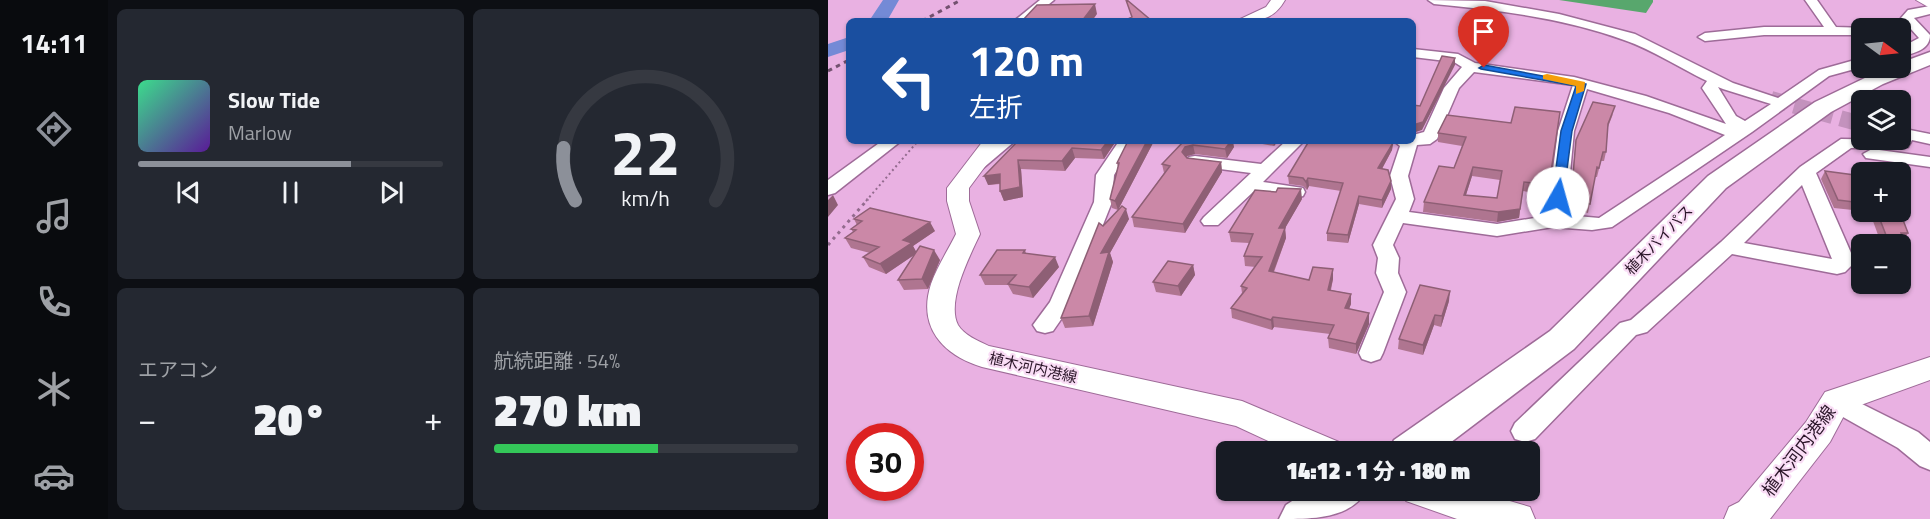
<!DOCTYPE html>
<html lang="ja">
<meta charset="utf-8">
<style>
:root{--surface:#171b24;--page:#242831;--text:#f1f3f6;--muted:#9ea1a6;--line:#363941;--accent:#8c9099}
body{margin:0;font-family:"Titillium Web","Noto Sans JP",sans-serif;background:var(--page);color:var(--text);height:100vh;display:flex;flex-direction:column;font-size:22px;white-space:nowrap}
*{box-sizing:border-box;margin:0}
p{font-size:20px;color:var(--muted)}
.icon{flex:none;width:33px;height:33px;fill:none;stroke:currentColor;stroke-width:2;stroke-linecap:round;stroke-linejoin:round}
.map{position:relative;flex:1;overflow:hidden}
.side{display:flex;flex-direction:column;gap:9px;padding:9px;background:#0d0f14;width:720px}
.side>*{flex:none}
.top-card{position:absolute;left:18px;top:18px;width:570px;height:126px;border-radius:9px;box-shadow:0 2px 4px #0004;background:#1a4fa0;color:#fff;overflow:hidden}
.needle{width:39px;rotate:105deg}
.buttons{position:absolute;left:1023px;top:18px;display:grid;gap:12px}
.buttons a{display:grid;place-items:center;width:60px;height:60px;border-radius:9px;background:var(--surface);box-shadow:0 2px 4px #0004;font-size:30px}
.speed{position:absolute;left:18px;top:423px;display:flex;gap:12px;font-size:30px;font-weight:700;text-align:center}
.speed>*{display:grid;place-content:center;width:78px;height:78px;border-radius:50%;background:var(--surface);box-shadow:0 2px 4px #0004;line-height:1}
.speed .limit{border:9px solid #d22;background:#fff;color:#111}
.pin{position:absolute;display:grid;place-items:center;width:51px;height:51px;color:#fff;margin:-62px -26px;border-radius:50% 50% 50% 0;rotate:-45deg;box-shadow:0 0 6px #0007}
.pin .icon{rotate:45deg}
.me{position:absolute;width:66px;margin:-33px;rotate:7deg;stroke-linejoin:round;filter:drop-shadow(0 0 4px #0008)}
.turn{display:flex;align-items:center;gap:21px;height:126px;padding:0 24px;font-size:27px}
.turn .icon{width:78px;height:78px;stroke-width:2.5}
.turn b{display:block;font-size:42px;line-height:51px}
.big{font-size:45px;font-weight:800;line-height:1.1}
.side .card{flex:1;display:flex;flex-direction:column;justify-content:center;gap:9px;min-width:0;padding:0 21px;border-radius:9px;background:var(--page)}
.side .dial{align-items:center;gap:0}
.dial svg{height:156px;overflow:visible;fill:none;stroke:var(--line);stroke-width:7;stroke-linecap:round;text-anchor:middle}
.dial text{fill:var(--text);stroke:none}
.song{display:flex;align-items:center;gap:18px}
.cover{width:72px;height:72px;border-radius:9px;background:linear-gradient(135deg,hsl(150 70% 55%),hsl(270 70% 35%))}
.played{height:6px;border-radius:3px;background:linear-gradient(90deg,var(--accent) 70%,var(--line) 70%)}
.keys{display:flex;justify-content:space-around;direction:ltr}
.heat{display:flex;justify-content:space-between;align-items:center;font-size:33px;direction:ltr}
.charge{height:9px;border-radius:4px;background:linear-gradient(90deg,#34c759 54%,var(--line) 0)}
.side .tiles{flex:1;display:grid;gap:9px;grid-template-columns:repeat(2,1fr)}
.trip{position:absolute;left:388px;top:441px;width:324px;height:60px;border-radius:9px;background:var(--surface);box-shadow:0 2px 4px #0004;font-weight:800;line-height:60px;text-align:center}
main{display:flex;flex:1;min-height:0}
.menu{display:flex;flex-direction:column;width:108px;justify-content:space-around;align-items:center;background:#090b0e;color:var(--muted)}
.menu .icon{width:42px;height:42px}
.menu .current{color:var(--accent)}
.menu b{font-size:27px;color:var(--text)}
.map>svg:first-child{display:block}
.forest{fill:#58a76d}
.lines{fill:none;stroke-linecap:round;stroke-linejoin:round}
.river{fill:#748ad6;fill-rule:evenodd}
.minor-tunnel{stroke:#c392bd;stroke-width:16;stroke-dasharray:16 8;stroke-linecap:butt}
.minor-casing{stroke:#9e6b98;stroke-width:3}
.major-casing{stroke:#9e6b98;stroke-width:2}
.highway-casing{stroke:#9e6b98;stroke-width:3}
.path-far1{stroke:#936b8e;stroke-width:2;stroke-dasharray:2 3;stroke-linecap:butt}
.path{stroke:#936b8e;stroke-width:3;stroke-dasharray:3 4.5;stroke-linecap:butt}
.minor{fill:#fff;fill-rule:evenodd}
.major{fill:#fff;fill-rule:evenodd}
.highway{fill:#fff;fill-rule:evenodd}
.rail{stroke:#73516f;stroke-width:3;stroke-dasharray:4.5 4.5;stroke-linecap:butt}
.wall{fill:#af7590;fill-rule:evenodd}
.shaded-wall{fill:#8e5f75}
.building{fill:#cb88a7;stroke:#8e5f75;stroke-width:1.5;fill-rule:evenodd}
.route{fill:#1a73e8;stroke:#114b97;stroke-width:1.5}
.slow{fill:#f59e0b}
.labels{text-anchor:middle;stroke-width:4.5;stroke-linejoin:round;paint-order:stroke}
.street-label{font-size:15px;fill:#2b1629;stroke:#f9dcf5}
.near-street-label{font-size:18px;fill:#2b1629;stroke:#f9dcf5}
</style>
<main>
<nav class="menu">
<b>14:11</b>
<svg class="icon current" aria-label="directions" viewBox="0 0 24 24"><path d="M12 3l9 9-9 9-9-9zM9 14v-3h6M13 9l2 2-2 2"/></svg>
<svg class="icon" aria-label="music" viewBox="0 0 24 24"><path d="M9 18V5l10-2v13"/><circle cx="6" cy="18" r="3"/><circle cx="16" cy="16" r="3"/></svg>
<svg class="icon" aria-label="phone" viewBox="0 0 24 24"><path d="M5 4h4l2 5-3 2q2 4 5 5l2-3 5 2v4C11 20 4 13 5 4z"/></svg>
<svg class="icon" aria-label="climate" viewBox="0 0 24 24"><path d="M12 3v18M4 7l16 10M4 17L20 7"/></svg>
<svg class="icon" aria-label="car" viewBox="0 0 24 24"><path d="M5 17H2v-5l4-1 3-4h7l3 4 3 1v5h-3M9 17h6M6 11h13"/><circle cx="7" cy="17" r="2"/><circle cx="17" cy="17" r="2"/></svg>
</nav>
<section class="side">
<div class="tiles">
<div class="card">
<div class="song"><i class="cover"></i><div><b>Slow Tide</b><p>Marlow</p></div></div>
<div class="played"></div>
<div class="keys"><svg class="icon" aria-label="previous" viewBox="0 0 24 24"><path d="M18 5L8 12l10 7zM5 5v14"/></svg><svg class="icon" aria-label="pause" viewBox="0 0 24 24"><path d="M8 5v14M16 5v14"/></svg><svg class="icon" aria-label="next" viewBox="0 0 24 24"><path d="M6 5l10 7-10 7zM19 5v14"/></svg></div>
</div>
<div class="card dial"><svg viewBox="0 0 100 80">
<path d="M14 69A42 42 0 1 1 86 69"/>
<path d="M14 69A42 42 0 0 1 8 42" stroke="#8c9099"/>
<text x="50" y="56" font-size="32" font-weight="700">22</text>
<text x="50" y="72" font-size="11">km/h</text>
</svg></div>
<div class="card"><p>エアコン</p>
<div class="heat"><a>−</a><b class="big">20°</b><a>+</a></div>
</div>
<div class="card"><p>航続距離 · 54%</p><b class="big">270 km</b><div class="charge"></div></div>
</div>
</section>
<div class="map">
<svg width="1102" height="519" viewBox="0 0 1102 519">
<rect width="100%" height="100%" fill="#e9b1e2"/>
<path class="forest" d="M 731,0 L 825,0 L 825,2 L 818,13 Z"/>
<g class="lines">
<path class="river" d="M 55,0 L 71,0 L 59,21 L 41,21 Z
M 21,37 L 21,50 L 0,57 L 0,44 Z"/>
<path class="minor-tunnel" d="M 943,99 L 1033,124"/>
<defs>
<path id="minor" d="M 212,0 L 226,0 L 200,21 L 186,21 Z
M 600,0 L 657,1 L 731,14 L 807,34 L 905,83 L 950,98 L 991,70 L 1034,58 L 1034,67 L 1001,76 L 924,132 L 784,227 L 764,230 L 725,227 L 669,236 L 575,223 L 565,245 L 571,258 L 570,273 L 578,292 L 555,353 L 552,359 L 543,362 L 534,359 L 531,353 L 556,292 L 548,273 L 550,258 L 545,245 L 568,199 L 562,176 L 572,146 L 566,141 L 585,141 L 585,135 L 596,132 L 616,88 L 634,67 L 626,62 L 585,57 L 585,49 L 630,54 L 647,63 L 746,77 L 818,96 L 898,124 L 874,88 L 879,81 C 852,68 825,50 796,40 C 736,18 669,10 606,4 ZM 646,72 L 745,85 L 730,131 L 719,216 L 669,224 L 581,212 L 586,199 L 580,176 L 589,145 L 602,144 L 609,139 L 631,88 ZM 890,87 L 895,89 L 943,104 L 917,121 L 908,116 ZM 759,89 L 841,113 L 897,135 L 771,218 L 738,215 L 746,131 Z
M 977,0 L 989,0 L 1008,27 L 1039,28 L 1034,28 L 1034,35 L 936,35 L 877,41 L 870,37 L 877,33 L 936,27 L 996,27 Z
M 1102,6 L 1102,14 L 1086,18 L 1102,35 C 1102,50 1086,53 1072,57 L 1072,48 L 1091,38 L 1073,18 L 1080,10 Z
M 1034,119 L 1034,129 L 1027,127 L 1025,124 L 1027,121 Z
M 1072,128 L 1102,134 L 1102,144 L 1084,140 L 1080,147 L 1074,148 L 1023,148 L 988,173 L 1027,262 L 1017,272 L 1009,274 L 904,254 L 819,332 L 808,335 L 707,439 L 697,442 L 687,439 L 683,431 L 687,423 L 792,323 L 803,320 L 893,242 L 972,167 L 1013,139 L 1072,140 ZM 974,185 L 1004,259 L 916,243 Z
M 54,141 L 73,141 L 7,193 L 0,195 L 0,180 Z
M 168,141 L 187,141 L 154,169 L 142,169 L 139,165 L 142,161 Z
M 291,141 L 307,141 L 286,175 L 284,202 L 243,305 L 225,331 L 217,333 L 209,331 L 205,325 L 222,302 L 266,202 L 268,175 Z
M 458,141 L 476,141 L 435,182 L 475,188 L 477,192 L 475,196 L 468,198 L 425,192 L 390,225 L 376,225 L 373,221 L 376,217 L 423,173 L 361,165 L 358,161 L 361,157 L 367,156 L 433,164 Z
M 1044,149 L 1102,157 L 1102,167 L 1038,158 L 1035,154 Z
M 1008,391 L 1090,432 L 1102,442 L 1102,470 L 1092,466 L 1070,448 L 999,408 L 995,401 L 999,394 Z"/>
<path id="major" d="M 443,0 L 457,0 C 445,21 431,21 408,21 L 438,7 Z
M 1088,0 L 1102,0 L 1102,8 Z
M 155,141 L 176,141 L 141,188 L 141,201 L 152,234 C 142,256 118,301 130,325 C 136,335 150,341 161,346 L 414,401 L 511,442 L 516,452 L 464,452 L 408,426 L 154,367 C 115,355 89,327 103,284 C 109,267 120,250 128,234 L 119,201 L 119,188 Z
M 1102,357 L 1102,380 L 1019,410 L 1002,442 L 942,519 L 896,519 L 901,507 L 911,502 L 978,422 L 997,392 Z
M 574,490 L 644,490 L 702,507 L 707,519 L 629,519 L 578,501 Z"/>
<path id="highway" d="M 1102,52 L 1102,65 L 1055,84 L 1003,112 L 898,188 L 746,349 L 610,452 L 560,452 L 566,440 L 722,331 L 880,176 L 987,102 L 1041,76 L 1061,68 L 1072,68 L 1072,63 Z
M 481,490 L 539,490 C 522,519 486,519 451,519 L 458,505 Z"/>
</defs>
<use href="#minor" class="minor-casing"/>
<use href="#major" class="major-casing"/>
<use href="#highway" class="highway-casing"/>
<path class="path-far1" d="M 38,201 L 90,141"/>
<path class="path" d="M 0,245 L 40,199"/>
<use href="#minor" class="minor"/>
<use href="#major" class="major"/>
<use href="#highway" class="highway"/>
<path class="rail" d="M 94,21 L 133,0
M 0,71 L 21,60"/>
</g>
<path class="wall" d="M 732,112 L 719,195 L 695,191 L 691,218 L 669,222 L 595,212 L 596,202 L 626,168 L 634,146 L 610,142 L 610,133 L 683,123 ZM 644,176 L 672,180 L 669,198 L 638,195 Z
M 785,114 L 780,127 L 778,152 L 776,161 L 773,161 L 769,177 L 767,177 L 760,213 L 741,208 L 747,149 L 748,140 Z
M 190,141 L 288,141 L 276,159 L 247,158 L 237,171 L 193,169 L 195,197 L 176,201 L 172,191 L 172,184 L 160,185 Z
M 326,141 L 290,210 L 301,219 L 282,253 L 285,262 L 265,326 L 237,328 L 233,318 L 275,226 L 290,210 L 284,208 L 282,199 L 290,167 L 289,163 Z
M 356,141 L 406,147 L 399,158 L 367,154 L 359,156 L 358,157 L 359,158 L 393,162 L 394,172 L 357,233 L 306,227 L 304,217 L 336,173 L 334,164 Z
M 418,141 L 450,141 L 446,146 Z
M 562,142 L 565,143 L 564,150 L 554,169 L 563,181 L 563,189 L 554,208 L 531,204 L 520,243 L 499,241 L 499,233 L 513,191 L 481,186 L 479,190 L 475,186 L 461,184 L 460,176 Z
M 997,171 L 1034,176 L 1034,211 L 1006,208 L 993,179 Z
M 474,199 L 457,228 L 458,238 L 446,272 L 481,280 L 505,279 L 503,290 L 523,294 L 523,304 L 521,309 L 541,313 L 541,324 L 528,354 L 501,348 L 500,338 L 502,334 L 446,327 L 444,330 L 404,318 L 403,308 L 414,293 L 413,286 L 428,267 L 417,266 L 416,256 L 421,243 L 403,242 L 401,232 Z
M 1034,212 L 1072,212 L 1080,233 L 1076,241 L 1073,241 L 1071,244 L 1063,244 L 1053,243 L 1042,213 Z
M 26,219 L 107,231 L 85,246 L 88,252 L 112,260 L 100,289 L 76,290 L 70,280 L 86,255 L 58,274 L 41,267 L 35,257 L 42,253 L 23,248 L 17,238 L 25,232 L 23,229 L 29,225 Z
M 197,250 L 198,253 L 231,267 L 205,298 L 185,294 L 180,285 L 157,285 L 152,275 Z
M 365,265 L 367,275 L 353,296 L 328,292 L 325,282 Z
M 621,301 L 613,327 L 606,325 L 595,355 L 570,349 L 571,339 Z"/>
<path class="shaded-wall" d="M 267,4 L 269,14 L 264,21 L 254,21 Z
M 627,58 L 627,65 L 594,130 L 585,133 L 585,125 Z
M 280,141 L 288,141 L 276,159 L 273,150 Z
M 319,141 L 326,141 L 290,210 L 287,201 Z
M 403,141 L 405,141 L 406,147 L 399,158 L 397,149 Z
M 445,141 L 450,141 L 446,146 Z
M 565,143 L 564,150 L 550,176 L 550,168 Z
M 365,145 L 367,154 L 359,156 L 356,161 L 354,152 L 357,147 Z
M 244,148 L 247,158 L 237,171 L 234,161 Z
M 190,160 L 193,169 L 195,197 L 176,201 L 172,191 Z
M 393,162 L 394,172 L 357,233 L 355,224 Z
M 645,167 L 644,176 L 635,204 L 636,195 Z
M 172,174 L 175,183 L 160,185 L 156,176 Z
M 480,178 L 481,186 L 479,190 L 478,182 Z
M 563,181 L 563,189 L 554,208 L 554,200 Z
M 473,189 L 474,199 L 452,237 L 451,228 Z
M 5,195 L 10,205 L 0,217 L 0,200 Z
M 531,196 L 531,204 L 520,243 L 520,235 Z
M 298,209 L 301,219 L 282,253 L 285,262 L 265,326 L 261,316 L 273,253 Z
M 692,209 L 691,218 L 669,222 L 670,212 Z
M 102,222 L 107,231 L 85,246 L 89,253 L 58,274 L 52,264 L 75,240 Z
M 457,228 L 458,238 L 442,281 L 441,271 Z
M 106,250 L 112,260 L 100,289 L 94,279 Z
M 227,257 L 231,267 L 205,298 L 201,287 Z
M 365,265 L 367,275 L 353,296 L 350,286 Z
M 505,269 L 505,279 L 500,300 L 500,290 Z
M 622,291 L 621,301 L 613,327 L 614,316 Z
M 523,294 L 523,304 L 517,318 L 517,308 Z
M 541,313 L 541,324 L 528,354 L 528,344 Z
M 607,315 L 606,325 L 595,355 L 595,345 Z
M 445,317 L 446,327 L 444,330 L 443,320 Z"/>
<path class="building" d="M 298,0 L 299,0 L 324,21 L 296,21 L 304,17 Z
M 267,4 L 254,21 L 194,21 L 209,5 Z
M 614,56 L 627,58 L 595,122 L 585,125 L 585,105 L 592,106 Z
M 765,102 L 787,106 L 780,124 L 778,152 L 775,152 L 771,168 L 769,167 L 762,204 L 743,199 L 748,140 Z
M 687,107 L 732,112 L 721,185 L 696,182 L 692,209 L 670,212 L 596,202 L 611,166 L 626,168 L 638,137 L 610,133 L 619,115 L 683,123 ZM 645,167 L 674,171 L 669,198 L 636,195 Z
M 190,141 L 280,141 L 273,150 L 244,148 L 234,161 L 190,160 L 192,187 L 172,191 L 172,174 L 156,176 Z
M 300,141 L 319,141 L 287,201 L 282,199 L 291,163 L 289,163 Z
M 356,141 L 403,141 L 397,149 L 365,145 L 357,147 L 354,152 L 359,158 L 393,162 L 355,224 L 304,217 L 342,166 L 334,164 Z
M 481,141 L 560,141 L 560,142 L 565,143 L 550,168 L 560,170 L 563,181 L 554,200 L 531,196 L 520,235 L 499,233 L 515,183 L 480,178 L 478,182 L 475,178 L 460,176 Z
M 997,171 L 1034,176 L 1034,203 L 1010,200 Z
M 450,188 L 473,189 L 451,228 L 457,228 L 441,271 L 481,280 L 485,267 L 505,269 L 500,290 L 523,294 L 517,308 L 541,313 L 528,344 L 500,338 L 506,325 L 445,317 L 443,320 L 403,308 L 419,288 L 413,286 L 434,257 L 416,256 L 425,234 L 401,232 L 427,190 L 448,192 Z
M 294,206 L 298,209 L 273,253 L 281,252 L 261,316 L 233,318 L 271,223 L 275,226 Z
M 42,208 L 102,222 L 75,240 L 84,243 L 52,264 L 35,257 L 51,247 L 17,238 L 28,230 L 23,229 L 34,221 L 26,219 Z
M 1049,212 L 1072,212 L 1080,233 L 1073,233 L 1075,238 L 1058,235 Z
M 92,246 L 106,250 L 94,279 L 70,280 Z
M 169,250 L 197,250 L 195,253 L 227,257 L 201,287 L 180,284 L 188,275 L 152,275 Z
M 340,261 L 365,265 L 350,286 L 325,282 Z
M 592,285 L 622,291 L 614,316 L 607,315 L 595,345 L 571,339 Z"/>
<path class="route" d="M 656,65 L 758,84 L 744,131 L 735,200 L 724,198 L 733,131 L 748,86 L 653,69 L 651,68 Z"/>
<path class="slow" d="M 719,74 L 757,82 L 756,91 L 748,94 L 748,86 L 715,79 L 715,75 Z"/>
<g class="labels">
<g class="street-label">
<text transform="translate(831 240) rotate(-46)" y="5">植木バイパス</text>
<text transform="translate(205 368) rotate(13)" y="5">植木河内港線</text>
</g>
<g class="near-street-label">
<text transform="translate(971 451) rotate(-53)" y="6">植木河内港線</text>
</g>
</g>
</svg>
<div class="buttons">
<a><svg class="needle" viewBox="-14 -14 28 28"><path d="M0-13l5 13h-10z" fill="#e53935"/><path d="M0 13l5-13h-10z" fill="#9ea1a6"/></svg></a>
<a><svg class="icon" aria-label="layers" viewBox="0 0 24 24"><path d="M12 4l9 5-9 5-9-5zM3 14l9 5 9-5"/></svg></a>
<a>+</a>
<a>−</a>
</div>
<div class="speed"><div class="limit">30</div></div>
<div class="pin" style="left:656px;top:68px;background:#d93025"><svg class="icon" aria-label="arrive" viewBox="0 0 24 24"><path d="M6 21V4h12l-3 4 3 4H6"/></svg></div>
<svg class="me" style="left:730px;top:198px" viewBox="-20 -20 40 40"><circle r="19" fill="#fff"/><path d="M0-13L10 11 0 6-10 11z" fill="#1a73e8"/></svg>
<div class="trip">14:12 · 1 分 · 180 m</div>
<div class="top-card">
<div class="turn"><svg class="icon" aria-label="left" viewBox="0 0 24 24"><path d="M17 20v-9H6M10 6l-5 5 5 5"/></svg><div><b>120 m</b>左折</div></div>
</div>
</div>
</main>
